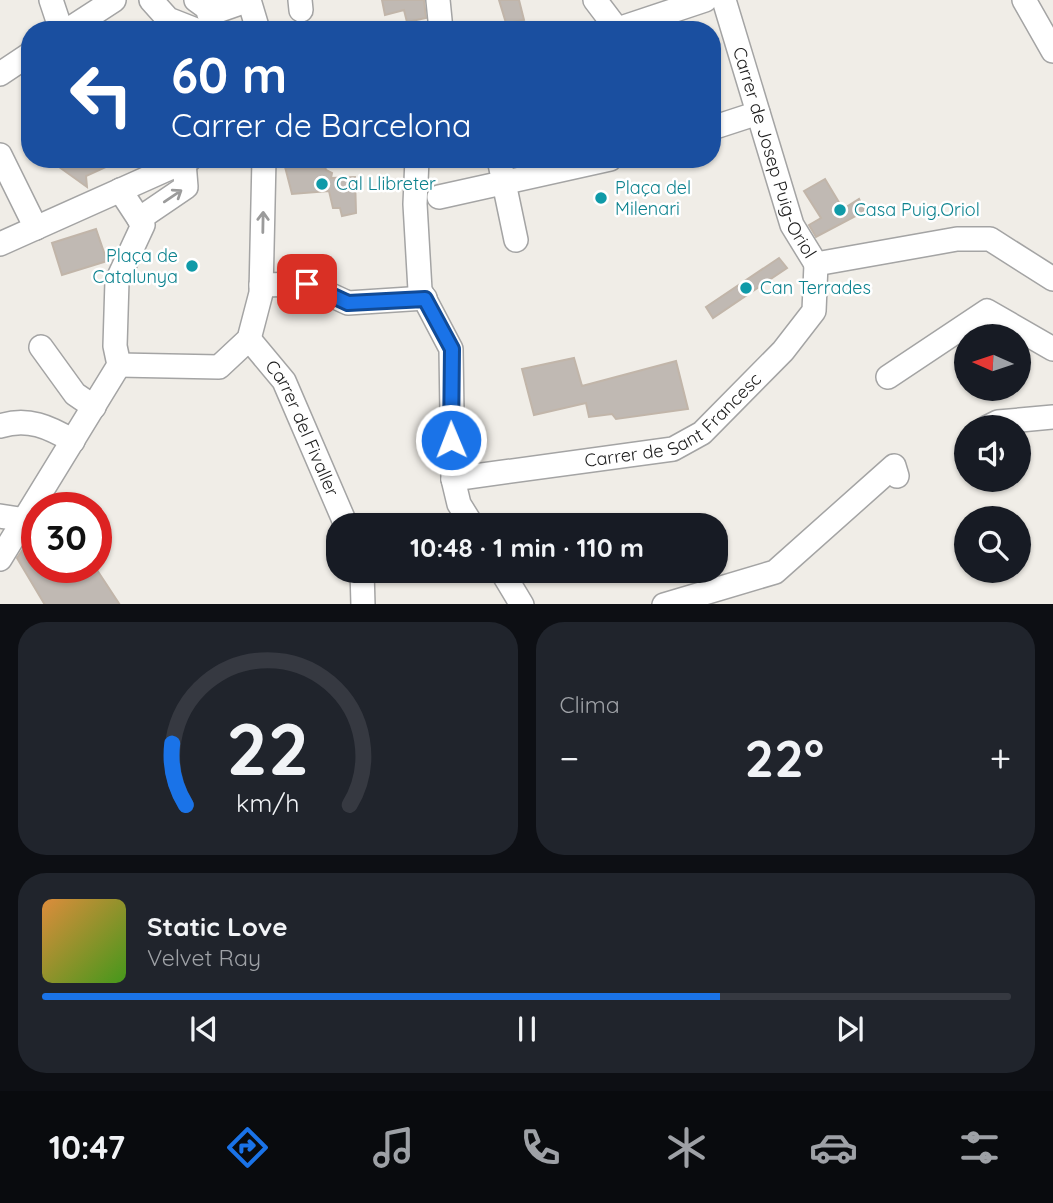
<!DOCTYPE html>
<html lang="es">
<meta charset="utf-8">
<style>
:root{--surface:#171b24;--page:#20242c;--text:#f1f3f6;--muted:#9ea1a6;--line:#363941;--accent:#1a73e8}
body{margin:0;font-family:Quicksand,sans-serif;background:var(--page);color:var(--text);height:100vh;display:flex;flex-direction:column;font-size:26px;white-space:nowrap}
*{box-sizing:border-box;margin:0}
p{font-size:23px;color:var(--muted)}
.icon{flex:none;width:38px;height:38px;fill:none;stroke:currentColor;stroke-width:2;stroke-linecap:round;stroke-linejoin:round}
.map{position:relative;height:604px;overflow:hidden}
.side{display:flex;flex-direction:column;gap:18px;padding:18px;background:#0d0f14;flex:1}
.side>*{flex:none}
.banner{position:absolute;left:21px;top:21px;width:700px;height:147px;border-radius:28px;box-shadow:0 2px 5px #0004;background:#1a4fa0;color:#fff;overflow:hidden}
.needle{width:46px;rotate:273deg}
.controls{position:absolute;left:954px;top:324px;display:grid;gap:14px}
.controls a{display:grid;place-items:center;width:77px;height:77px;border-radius:50%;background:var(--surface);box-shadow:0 2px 5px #0004;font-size:35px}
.speed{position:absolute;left:21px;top:492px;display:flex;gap:14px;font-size:35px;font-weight:700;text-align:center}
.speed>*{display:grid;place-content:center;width:91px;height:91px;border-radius:50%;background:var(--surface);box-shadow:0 2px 5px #0004;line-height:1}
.speed .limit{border:10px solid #d22;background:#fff;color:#111}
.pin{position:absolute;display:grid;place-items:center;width:60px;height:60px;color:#fff;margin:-30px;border-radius:14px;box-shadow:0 4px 10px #0006}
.me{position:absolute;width:77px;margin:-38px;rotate:359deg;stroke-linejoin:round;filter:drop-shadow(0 0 5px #0008)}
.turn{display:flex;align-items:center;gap:24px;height:147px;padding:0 35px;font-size:32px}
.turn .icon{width:91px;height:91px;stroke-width:2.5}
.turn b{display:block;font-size:49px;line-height:60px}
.big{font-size:52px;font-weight:700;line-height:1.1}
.side .tile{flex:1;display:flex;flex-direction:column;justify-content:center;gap:10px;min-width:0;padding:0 24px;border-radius:28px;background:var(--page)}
.side .dial{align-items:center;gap:0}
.dial svg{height:182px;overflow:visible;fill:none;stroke:var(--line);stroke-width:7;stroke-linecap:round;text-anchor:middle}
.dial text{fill:var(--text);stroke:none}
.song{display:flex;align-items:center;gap:21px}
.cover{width:84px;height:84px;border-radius:10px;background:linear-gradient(135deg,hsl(30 70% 55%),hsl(100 70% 35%))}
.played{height:7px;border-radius:4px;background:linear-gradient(90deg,var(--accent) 70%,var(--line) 70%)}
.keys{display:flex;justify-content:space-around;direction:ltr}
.heat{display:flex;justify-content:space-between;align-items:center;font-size:38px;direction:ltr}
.side .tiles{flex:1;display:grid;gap:18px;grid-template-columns:1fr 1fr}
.tile:last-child{grid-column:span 2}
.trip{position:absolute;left:326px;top:513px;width:402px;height:70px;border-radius:28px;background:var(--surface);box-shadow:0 2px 5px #0004;font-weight:700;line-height:70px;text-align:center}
.tabs{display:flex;height:112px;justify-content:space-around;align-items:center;background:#090b0e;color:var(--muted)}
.tabs .icon{width:49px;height:49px}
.tabs .selected{color:var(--accent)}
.tabs b{font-size:32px;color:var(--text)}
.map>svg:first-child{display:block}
.building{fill:#c0b9b3;stroke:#c1b5a9;stroke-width:2}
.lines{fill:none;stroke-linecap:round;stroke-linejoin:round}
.minor-casing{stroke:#a4a4a4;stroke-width:26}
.minor{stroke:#fff;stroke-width:23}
.oneway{stroke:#9b9b9b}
.route-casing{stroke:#114b97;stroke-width:18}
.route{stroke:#1a73e8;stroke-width:12}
.culture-dot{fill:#0f9aa8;stroke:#fff;stroke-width:2.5}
.labels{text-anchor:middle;stroke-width:5;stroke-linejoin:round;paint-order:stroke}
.street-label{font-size:18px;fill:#202020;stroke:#fff}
.culture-label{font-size:18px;fill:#0d838f;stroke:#fff;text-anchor:start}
</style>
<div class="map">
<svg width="1053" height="605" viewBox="0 0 1053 605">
<rect width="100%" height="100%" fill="#f0ede7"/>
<path class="building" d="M 382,0 L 424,0 L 426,18 L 407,22 L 404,10 L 385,15 Z
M 499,0 L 519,0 L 524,20 L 506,23 Z
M 48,159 L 123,159 L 86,176 L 87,187 Z
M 283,159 L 323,159 L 326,170 L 332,173 L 331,178 L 355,177 L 356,213 L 342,216 L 340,208 L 333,208 L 329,191 L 292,194 Z
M 825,179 L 843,209 L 859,199 L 865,211 L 816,237 L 809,225 L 821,218 L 804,191 Z
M 96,229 L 107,261 L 62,275 L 52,243 Z
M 779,258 L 787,268 L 713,318 L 706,307 Z
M 574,358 L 582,386 L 676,361 L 688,409 L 616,419 L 612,414 L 589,417 L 586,403 L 534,415 L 522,369 Z
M 37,529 L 37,567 L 95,567 L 120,605 L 45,605 L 17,558 Z"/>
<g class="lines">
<defs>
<g id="minor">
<path d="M 51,0 L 61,30"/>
<path d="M 151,0 L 168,19 L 196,30"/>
<path d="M 196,0 L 207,8 L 209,14 L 249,0"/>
<path d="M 249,0 L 258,30"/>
<path d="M 300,0 L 301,10"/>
<path d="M 438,0 L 441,30"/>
<path d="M 595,0 L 617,29"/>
<path id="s1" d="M 724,0 L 792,225 L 816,264 L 957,239 L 990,239 L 1053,279"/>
<path d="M 1024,0 L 1053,51"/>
<path d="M 68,30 L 114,0"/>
<path d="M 615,30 L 705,0"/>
<path d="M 0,74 L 30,54"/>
<path d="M 712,128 L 758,113"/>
<path d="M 0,155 L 36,228"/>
<path d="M 417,159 L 415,204 L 420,290 L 451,349 L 453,479 L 459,504 L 472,525"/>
<path d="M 499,159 L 516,240"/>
<path d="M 439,197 L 610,159"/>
<path d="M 139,219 L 186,187 L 184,162"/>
<path d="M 0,244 L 190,159"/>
<path d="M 261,285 L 307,284 L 348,303 L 425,298"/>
<path id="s2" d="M 249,339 L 284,381 L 346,525"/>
<path d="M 41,347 L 75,394 L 94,407"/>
<path d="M 119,365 L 219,367 L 249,339 L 261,293 L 264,159"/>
<path d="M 888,377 L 987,311 L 1053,349"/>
<path d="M 0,426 C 28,417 49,427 73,441"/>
<path d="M 988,427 L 998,422 L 1053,417"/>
<path id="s3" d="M 453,479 L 673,449 L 702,433 L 783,351 L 814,311 L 816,264"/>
<path d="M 0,516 L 26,520"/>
<path d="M 0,559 L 119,365 L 115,346 L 117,281 L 143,225 L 120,190"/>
<path d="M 362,570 L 363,605"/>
<path d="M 501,570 L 522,605"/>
<path d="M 664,605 L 775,572 L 894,466 L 897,476"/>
</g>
</defs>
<use href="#minor" class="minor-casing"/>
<use href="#minor" class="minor"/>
</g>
<defs><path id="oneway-shaft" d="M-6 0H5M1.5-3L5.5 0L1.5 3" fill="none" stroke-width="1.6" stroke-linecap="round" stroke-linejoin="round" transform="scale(1.75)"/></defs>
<g class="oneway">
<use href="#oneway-shaft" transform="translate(173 196) rotate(-34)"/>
<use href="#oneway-shaft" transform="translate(263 222) rotate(-89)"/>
</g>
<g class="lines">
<defs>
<path id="route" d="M 307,284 L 348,303 L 425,299 L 452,349 L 451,440"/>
</defs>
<use href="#route" class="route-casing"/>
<use href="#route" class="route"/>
</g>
<g class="culture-dot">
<circle cx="322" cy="184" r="7"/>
<circle cx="601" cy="198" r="7"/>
<circle cx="840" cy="210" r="7"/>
<circle cx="192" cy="266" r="7"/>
<circle cx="746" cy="288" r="7"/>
</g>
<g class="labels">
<g class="street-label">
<text dy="6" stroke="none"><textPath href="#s1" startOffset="161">Carrer de Josep Puig-Oriol</textPath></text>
<text dy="6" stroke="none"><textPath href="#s3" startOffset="234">Carrer de Sant Francesc</textPath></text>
<text dy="6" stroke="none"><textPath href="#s2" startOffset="105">Carrer del Fivaller</textPath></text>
</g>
<g class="culture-label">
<text x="336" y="190">Cal Llibreter</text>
<text x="615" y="194">Plaça del<tspan x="615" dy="21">Milenari</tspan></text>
<text x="854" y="216">Casa Puig.Oriol</text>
<text x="178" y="262" text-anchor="end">Plaça de<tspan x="178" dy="21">Catalunya</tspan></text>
<text x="760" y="294">Can Terrades</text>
</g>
</g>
</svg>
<div class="controls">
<a><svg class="needle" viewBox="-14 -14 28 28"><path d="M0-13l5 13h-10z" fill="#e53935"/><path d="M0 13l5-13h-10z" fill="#9ea1a6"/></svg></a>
<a><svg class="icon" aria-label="sound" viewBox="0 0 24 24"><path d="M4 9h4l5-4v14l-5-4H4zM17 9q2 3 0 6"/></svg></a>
<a><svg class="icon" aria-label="search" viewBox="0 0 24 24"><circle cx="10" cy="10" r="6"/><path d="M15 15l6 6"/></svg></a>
</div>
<div class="speed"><div class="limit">30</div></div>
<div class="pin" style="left:307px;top:284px;background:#d93025"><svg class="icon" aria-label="arrive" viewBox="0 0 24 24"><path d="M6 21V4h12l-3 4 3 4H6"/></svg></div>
<svg class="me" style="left:451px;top:440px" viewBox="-20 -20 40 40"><circle r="17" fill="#1a73e8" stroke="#fff" stroke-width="3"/><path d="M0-11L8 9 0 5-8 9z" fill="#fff"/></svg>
<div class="trip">10:48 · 1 min · 110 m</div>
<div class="banner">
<div class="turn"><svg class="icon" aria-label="left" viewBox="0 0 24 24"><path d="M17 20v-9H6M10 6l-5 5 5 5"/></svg><div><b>60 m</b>Carrer de Barcelona</div></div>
</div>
</div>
<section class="side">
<div class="tiles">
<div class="tile dial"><svg viewBox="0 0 100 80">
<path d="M14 69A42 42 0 1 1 86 69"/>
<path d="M14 69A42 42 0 0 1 8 42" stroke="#1a73e8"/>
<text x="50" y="56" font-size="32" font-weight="700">22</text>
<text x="50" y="72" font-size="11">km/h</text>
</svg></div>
<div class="tile"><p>Clima</p>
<div class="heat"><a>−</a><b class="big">22°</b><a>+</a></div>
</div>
<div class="tile">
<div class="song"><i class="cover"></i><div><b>Static Love</b><p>Velvet Ray</p></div></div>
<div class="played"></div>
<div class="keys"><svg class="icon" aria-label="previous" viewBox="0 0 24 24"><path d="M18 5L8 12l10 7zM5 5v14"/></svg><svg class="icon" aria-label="pause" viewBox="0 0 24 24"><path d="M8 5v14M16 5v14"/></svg><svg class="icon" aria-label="next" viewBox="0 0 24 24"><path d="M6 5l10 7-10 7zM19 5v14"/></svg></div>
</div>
</div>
</section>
<nav class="tabs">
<b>10:47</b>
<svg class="icon selected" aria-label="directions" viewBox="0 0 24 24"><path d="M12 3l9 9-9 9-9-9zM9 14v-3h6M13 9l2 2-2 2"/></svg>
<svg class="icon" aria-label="music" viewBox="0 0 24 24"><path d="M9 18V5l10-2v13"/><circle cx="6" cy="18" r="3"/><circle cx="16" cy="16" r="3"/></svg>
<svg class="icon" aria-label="phone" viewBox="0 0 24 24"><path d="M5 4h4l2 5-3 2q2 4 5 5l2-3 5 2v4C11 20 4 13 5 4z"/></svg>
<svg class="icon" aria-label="climate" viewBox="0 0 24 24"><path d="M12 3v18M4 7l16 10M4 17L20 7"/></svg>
<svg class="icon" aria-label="car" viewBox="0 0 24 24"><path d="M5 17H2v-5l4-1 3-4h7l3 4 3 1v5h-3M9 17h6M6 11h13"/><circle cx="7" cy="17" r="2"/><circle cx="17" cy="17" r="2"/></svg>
<svg class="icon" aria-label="filters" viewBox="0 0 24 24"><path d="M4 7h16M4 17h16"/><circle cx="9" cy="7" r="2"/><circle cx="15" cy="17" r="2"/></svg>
</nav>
